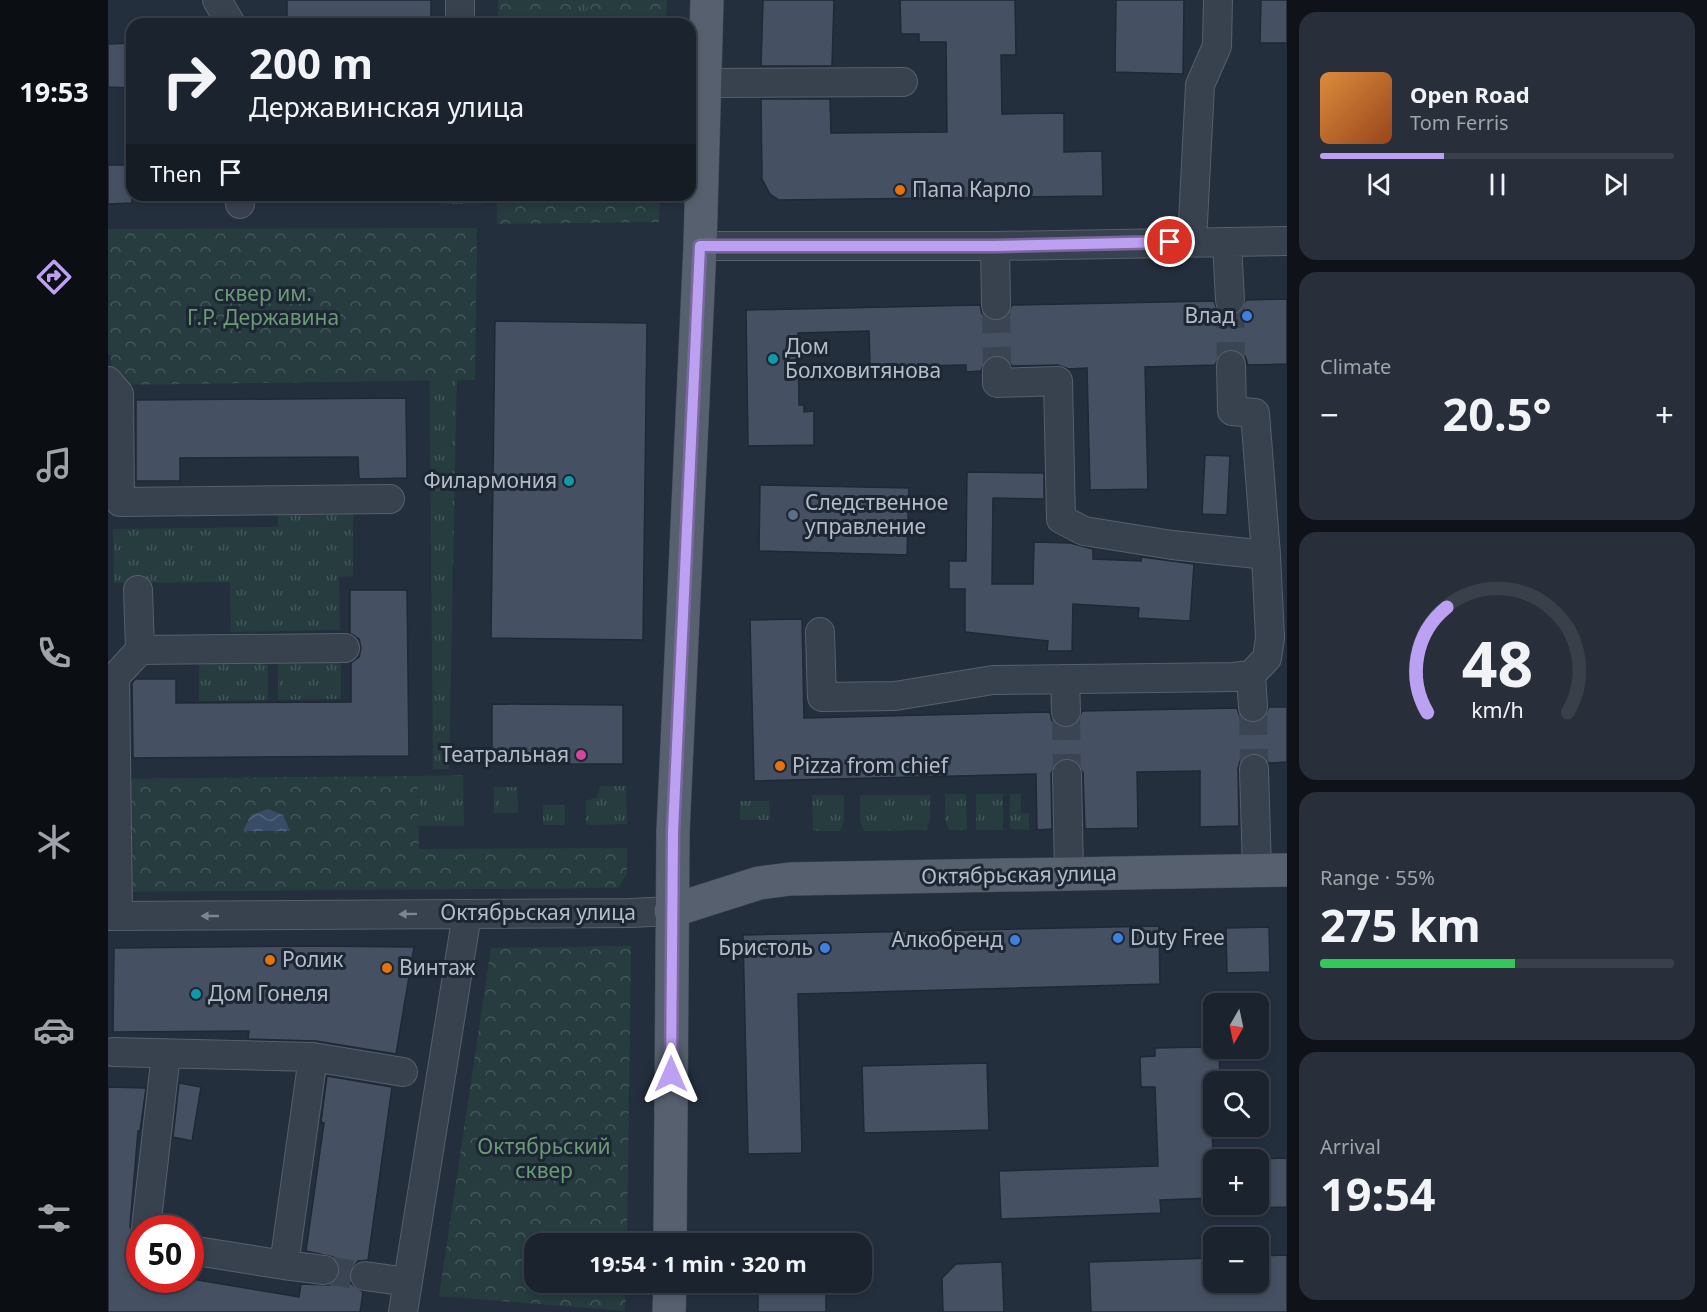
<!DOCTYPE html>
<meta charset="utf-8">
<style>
:root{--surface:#1b232e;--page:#282f3a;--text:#f1f3f6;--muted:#a0a4aa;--line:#39404a;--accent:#bca0f2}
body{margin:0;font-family:"Noto Sans",sans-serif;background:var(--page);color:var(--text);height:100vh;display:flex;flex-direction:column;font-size:22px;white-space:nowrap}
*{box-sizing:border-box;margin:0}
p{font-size:20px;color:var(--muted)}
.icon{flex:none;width:33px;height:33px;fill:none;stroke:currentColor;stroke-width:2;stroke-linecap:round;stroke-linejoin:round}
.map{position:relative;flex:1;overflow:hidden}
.panel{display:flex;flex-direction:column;gap:12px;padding:12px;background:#0f1319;width:420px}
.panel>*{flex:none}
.hud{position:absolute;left:18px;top:18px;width:570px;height:183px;border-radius:18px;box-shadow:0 3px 9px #0003,0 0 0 2px var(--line);background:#1b232e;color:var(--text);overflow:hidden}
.needle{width:39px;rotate:189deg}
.buttons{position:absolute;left:1095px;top:993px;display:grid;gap:12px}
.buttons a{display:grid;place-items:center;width:66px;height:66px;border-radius:12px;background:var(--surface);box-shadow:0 3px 9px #0003,0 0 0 2px var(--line);font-size:30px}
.speed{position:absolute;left:18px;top:1215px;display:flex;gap:12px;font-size:30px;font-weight:700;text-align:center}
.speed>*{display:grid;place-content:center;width:78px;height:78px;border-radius:50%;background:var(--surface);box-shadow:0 3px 9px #0003,0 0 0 2px var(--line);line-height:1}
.speed .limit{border:9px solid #d22;background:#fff;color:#111}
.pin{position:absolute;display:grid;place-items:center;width:51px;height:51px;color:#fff;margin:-26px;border:3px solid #fff;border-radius:50%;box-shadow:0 2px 6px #0007}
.me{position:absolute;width:66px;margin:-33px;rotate:0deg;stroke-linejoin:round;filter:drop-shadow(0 0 4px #0008)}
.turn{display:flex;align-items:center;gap:21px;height:126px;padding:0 24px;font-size:27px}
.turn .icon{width:78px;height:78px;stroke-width:2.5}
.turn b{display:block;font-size:42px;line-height:51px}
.then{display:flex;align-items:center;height:57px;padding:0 24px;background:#0003;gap:12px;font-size:22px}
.big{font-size:45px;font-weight:700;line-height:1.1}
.panel .widget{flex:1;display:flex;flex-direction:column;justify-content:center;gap:9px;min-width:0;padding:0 21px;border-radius:18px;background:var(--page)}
.panel .dial{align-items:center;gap:0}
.dial svg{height:156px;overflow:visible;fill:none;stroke:var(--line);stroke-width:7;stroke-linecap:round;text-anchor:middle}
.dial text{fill:var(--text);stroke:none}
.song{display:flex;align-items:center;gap:18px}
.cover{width:72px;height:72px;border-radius:9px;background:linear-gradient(135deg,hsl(30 70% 55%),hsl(20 70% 35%))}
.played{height:6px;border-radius:3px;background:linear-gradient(90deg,var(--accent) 35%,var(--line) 35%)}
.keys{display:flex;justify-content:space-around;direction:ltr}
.heat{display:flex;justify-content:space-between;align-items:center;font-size:33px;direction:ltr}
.charge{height:9px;border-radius:4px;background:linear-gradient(90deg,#34c759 55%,var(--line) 0)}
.trip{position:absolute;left:416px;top:1233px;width:348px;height:60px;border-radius:18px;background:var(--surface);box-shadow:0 3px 9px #0003,0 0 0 2px var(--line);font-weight:700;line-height:60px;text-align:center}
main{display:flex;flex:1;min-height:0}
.dock{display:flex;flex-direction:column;width:108px;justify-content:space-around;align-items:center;background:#0b0e12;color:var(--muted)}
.dock .icon{width:42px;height:42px}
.dock .on{color:var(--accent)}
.dock b{font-size:27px;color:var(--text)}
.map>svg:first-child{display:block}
.grass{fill:url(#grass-tufts)}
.park{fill:url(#park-crowns)}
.water{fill:url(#water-waves)}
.building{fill:#455162;stroke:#1f2835;stroke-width:1.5}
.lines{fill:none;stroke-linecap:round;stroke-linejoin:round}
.minor-tunnel{stroke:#3a4453;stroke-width:28;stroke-dasharray:28 14;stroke-linecap:butt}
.minor-casing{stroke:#565f6c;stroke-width:30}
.major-casing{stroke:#414a57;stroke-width:34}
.minor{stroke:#38414e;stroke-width:28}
.major{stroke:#56606e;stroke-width:33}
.oneway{fill:#7c8592}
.route-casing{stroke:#7a689d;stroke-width:15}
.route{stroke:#bca0f2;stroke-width:10}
.food-dot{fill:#e8710a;stroke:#1d2633;stroke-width:2}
.shop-dot{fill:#3f7fe0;stroke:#1d2633;stroke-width:2}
.culture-dot{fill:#0f9aa8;stroke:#1d2633;stroke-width:2}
.service-dot{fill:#5c6f8a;stroke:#1d2633;stroke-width:2}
.hotel-dot{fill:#d1479c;stroke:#1d2633;stroke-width:2}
.labels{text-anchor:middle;stroke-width:6;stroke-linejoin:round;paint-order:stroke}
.poi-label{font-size:21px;fill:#b4bcc9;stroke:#1d2633;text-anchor:start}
.park-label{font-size:21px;fill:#6b9a76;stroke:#1d2633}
.street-label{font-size:21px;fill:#b4bcc9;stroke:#1d2633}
</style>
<main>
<nav class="dock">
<b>19:53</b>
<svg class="icon on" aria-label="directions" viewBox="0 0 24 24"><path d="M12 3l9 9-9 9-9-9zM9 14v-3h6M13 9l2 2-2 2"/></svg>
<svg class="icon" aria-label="music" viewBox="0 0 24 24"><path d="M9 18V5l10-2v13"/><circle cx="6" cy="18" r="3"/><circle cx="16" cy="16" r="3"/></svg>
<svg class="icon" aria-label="phone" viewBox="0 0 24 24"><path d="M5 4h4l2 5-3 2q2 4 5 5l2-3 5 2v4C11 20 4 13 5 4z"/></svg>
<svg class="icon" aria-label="climate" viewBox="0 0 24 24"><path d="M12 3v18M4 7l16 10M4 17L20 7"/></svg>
<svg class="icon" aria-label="car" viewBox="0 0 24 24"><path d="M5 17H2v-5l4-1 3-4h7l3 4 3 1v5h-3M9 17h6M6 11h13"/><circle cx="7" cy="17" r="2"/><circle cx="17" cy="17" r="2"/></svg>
<svg class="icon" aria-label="filters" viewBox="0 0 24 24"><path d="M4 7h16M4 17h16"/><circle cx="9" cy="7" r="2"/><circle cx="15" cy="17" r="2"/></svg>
</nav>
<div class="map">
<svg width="1179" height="1312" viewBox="0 0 1179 1312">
<defs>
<pattern id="grass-tufts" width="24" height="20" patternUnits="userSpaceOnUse" patternTransform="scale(1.5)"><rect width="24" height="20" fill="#263c3f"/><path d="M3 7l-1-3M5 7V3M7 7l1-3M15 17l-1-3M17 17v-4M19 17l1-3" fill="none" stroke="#435659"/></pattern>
<pattern id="park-crowns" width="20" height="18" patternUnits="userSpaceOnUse" patternTransform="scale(1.5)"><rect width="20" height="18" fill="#263c3f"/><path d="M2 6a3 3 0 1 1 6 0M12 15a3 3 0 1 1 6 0" fill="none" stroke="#435659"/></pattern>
<pattern id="water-waves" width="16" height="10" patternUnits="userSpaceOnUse" patternTransform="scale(1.5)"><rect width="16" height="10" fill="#394c67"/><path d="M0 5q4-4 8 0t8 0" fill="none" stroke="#53647b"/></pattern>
</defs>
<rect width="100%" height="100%" fill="#242f3e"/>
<path class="grass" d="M 466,0 L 480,0 L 479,24 L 466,24 Z
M 333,195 L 374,195 L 374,204 L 333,204 Z
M 321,319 L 350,319 L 341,769 L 325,769 Z
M 245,510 L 245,576 L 231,577 L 232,630 L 123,632 L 122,582 L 6,583 L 5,529 L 170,527 L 170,511 Z
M 170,658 L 233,658 L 233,699 L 170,700 Z
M 160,659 L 160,700 L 91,701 L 91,660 Z
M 355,775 L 356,826 L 311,826 L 310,776 Z
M 492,786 L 518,786 L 519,824 L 478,825 L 478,801 L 489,797 Z
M 386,787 L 409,787 L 410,813 L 386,813 Z
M 837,794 L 858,794 L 859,830 L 841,830 L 837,820 Z
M 868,794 L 895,794 L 895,830 L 868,830 Z
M 902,794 L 913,794 L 913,813 L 921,813 L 921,830 L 902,829 Z
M 704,795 L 736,795 L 736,821 L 732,831 L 705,831 Z
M 752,795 L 822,795 L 822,820 L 819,830 L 756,831 L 752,821 Z
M 632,801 L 661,801 L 662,820 L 632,820 Z
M 435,805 L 457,805 L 457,825 L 435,825 Z"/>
<path class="park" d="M 390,0 L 466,0 L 466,24 L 390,24 Z
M 480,0 L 559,0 L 558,24 L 479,24 Z
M 389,195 L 552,195 L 551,222 L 389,224 Z
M 369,228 L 367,380 L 4,385 L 3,355 L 0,355 L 0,229 Z
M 310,776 L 311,849 L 519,848 L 519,874 L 510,888 L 0,892 L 0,779 Z
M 523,946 L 519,1243 L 426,1244 L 426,1282 L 518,1283 L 517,1311 L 331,1296 L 383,948 Z"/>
<path class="water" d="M 160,809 L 175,815 L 182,831 L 135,831 L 143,815 Z"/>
<path class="building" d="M 179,0 L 323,0 L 323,24 L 179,24 Z
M 655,0 L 726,0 L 724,66 L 653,66 Z
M 792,0 L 907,0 L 908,55 L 893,55 L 894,114 L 956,113 L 956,152 L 994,151 L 995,196 L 671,200 L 662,194 L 654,179 L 653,99 L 722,99 L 723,133 L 839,132 L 838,42 L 811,42 L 811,34 L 793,34 Z
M 1008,0 L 1076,0 L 1075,74 L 1007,72 Z
M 1153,0 L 1179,0 L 1179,43 L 1152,43 Z
M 24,43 L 24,88 L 0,87 L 0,44 Z
M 0,165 L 24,165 L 24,203 L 0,204 Z
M 1179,299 L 1179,364 L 1140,365 L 1137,356 L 1123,349 L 1114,351 L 1107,365 L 1037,367 L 1040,489 L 982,490 L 979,368 L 961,369 L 949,365 L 904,366 L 898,357 L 890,355 L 880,357 L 873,371 L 858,372 L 858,365 L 762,367 L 761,331 L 690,333 L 691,405 L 696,405 L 696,412 L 706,411 L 706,445 L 640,446 L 638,310 L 872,305 L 874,314 L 888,321 L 897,319 L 904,305 L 1106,301 L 1109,309 L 1122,316 L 1131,313 L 1138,300 Z
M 387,321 L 539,323 L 535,640 L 383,638 Z
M 298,398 L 299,478 L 251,479 L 250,457 L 72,458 L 72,481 L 28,481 L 28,400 Z
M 1097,455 L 1122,456 L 1119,515 L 1094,514 Z
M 859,472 L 936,473 L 936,499 L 885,498 L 884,584 L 925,584 L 926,542 L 962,543 L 985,549 L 985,559 L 1033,561 L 1034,557 L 1086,564 L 1082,621 L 1030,618 L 1031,608 L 965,604 L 964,651 L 939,651 L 940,641 L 857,632 L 857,589 L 841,589 L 841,561 L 858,561 Z
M 652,485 L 801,488 L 799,555 L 651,551 Z
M 242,590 L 299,590 L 301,756 L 25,758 L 24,683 L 27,679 L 68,679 L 68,703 L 243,702 L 243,663 L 251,657 L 253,648 L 251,639 L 242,633 Z
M 694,619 L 696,718 L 942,712 L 944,721 L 958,728 L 967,726 L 974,711 L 1129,708 L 1132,717 L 1145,723 L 1155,720 L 1161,707 L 1179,707 L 1179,762 L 1161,763 L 1154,755 L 1146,753 L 1138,755 L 1132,761 L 1130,769 L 1131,826 L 1092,827 L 1092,771 L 1029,772 L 1030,828 L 977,829 L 975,773 L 967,760 L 959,758 L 950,760 L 943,774 L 944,829 L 929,830 L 928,774 L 646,781 L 642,620 Z
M 384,704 L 515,705 L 515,764 L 384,764 Z
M 1051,926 L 1052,984 L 690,994 L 694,1153 L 640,1154 L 635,935 Z
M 1161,927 L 1162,972 L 1119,973 L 1118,928 Z
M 202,946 L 306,947 L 288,1054 L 208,1041 L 140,1039 L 141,1031 L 5,1032 L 6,948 Z
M 1094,1047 L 1095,1053 L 1111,1052 L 1112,1078 L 1103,1078 L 1106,1198 L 1052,1200 L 1053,1213 L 893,1219 L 891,1171 L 1050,1166 L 1047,1087 L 1033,1087 L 1032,1057 L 1047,1056 L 1047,1048 Z
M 879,1063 L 881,1130 L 756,1133 L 754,1066 Z
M 219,1076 L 284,1087 L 260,1260 L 250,1261 L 241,1273 L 242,1283 L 255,1292 L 252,1312 L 0,1312 L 0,1087 L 38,1088 L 32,1131 L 30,1131 L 22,1226 L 27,1239 L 26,1268 L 32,1269 L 32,1280 L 90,1280 L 191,1297 L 193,1284 L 222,1285 L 229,1280 L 232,1273 L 231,1263 L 225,1257 L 198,1251 L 216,1123 L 213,1122 Z
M 71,1083 L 93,1087 L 84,1141 L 65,1137 Z
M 1179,1158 L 1179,1207 L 1150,1208 L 1150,1159 Z
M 650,1232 L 718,1232 L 718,1244 L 650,1244 Z
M 1179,1255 L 1179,1312 L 983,1312 L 981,1262 L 1106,1258 L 1106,1282 L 1150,1282 L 1150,1256 Z
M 894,1262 L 896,1312 L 835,1312 L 834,1278 L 848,1264 Z
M 650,1282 L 718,1282 L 718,1312 L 650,1312 Z"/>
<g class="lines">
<path class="minor-tunnel" d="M 1122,300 L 1123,365
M 888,305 L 889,371
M 1145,707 L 1146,769
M 958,712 L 959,774
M 216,1270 L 257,1276"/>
<defs>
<path id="minor" d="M 109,0 L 123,24
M 352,24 L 352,0
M 597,83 L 795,82
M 131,195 L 132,204
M 1084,242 L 1092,85 L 1109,46 L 1110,0
M 1119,242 L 1122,300
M 592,246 L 887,246 L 1179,241
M 887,246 L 888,305
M 889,371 L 889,383 L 950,381 L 953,519 L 976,531 L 1064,545 L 1158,555
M 0,381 L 11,394 L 12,502 L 282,499
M 30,590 L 32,650 L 237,648
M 712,632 L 714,697 L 787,696 L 885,680 L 1126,677 L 1143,675 L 1159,658 L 1162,638 L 1158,555 L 1147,413 L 1124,411 L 1123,365
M 1143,675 L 1145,707
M 957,679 L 958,712
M 1146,769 L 1149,870
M 959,774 L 961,874
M 0,916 L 522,913 L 563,911
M 10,916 L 7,677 L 32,650
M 5,1052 L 205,1057 L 295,1072
M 38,1228 L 58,1054
M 82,1250 L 176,1265 L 205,1057
M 176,1265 L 216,1270
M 257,1276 L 300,1282
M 295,1312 L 359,914"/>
<path id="major" d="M 563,911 L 651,883 L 682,879 L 1179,870
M 562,1244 L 565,832 L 592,246 L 599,0
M 561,1312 L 562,1282"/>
</defs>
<use href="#minor" class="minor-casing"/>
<use href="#major" class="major-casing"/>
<use href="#minor" class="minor"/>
<use href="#major" class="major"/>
</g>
<defs><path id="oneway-solid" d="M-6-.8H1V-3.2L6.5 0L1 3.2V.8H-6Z" transform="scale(1.5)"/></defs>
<g class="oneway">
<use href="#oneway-solid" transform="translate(300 914) rotate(179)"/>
<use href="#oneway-solid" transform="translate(102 916) rotate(180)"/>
</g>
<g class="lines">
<defs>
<path id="route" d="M 563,1074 L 565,832 L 592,246 L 887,246 L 1062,242"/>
</defs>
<use href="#route" class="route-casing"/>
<use href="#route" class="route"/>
</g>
<g class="food-dot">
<circle cx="792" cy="190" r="6"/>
<circle cx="672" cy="766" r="6"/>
<circle cx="162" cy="960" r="6"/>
<circle cx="279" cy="968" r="6"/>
</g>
<g class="shop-dot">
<circle cx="1139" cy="316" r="6"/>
<circle cx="1010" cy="938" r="6"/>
<circle cx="907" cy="940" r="6"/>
<circle cx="717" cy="948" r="6"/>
</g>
<g class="culture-dot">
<circle cx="665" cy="359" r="6"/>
<circle cx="461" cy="481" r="6"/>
<circle cx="88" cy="994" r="6"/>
</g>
<circle class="service-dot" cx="685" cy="515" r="6"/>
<circle class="hotel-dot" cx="473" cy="755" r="6"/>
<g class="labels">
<g class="poi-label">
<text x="804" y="197">Папа Карло</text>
<text x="1127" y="323" text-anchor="end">Влад</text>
<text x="677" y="354">Дом<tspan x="677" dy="24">Болховитянова</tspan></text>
<text x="449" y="488" text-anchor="end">Филармония</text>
<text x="697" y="510">Следственное<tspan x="697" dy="24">управление</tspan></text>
<text x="461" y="762" text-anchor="end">Театральная</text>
<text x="684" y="773">Pizza from chief</text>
<text x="1022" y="945">Duty Free</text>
<text x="895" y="947" text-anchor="end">Алкобренд</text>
<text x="705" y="955" text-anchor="end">Бристоль</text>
<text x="174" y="967">Ролик</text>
<text x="291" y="975">Винтаж</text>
<text x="100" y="1001">Дом Гонеля</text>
</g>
<g class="park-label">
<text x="155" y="301">сквер им.<tspan x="155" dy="24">Г.Р. Державина</tspan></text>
<text x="436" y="1154">Октябрьский<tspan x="436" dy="24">сквер</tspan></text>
</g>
<g class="street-label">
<text transform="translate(911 875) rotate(-1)" y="7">Октябрьская улица</text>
<text x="430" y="920">Октябрьская улица</text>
</g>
</g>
</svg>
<div class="buttons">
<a><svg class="needle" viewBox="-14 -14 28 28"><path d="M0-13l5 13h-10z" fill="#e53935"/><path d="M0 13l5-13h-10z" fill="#a0a4aa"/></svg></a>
<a><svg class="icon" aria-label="search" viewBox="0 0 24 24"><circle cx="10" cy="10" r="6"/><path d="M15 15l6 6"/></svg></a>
<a>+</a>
<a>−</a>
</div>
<div class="speed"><div class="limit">50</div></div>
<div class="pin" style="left:1062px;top:242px;background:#d93025"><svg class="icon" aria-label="arrive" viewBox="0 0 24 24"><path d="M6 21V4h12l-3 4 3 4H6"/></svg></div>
<svg class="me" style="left:563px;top:1074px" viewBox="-20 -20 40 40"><path d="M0-17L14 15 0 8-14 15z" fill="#bca0f2" stroke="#fff" stroke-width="4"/></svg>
<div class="trip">19:54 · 1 min · 320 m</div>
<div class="hud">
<div class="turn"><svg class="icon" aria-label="right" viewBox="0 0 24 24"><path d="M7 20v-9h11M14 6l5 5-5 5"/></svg><div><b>200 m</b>Державинская улица</div></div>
<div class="then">Then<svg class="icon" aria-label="arrive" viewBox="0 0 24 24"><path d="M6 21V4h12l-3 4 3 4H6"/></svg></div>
</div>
</div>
<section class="panel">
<div class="widget">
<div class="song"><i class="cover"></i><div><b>Open Road</b><p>Tom Ferris</p></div></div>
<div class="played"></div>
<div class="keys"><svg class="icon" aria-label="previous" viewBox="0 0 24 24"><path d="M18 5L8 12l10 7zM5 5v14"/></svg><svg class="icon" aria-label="pause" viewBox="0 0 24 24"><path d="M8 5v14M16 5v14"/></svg><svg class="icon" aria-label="next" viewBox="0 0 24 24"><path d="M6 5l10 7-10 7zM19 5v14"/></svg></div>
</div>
<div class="widget"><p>Climate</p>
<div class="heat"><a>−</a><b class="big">20.5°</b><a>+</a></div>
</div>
<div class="widget dial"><svg viewBox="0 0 100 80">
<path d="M14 69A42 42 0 1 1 86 69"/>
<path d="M14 69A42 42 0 0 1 24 15" stroke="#bca0f2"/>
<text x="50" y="56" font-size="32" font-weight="700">48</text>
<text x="50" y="72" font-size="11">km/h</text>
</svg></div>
<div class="widget"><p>Range · 55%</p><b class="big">275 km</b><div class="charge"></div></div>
<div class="widget"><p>Arrival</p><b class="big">19:54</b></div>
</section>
</main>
